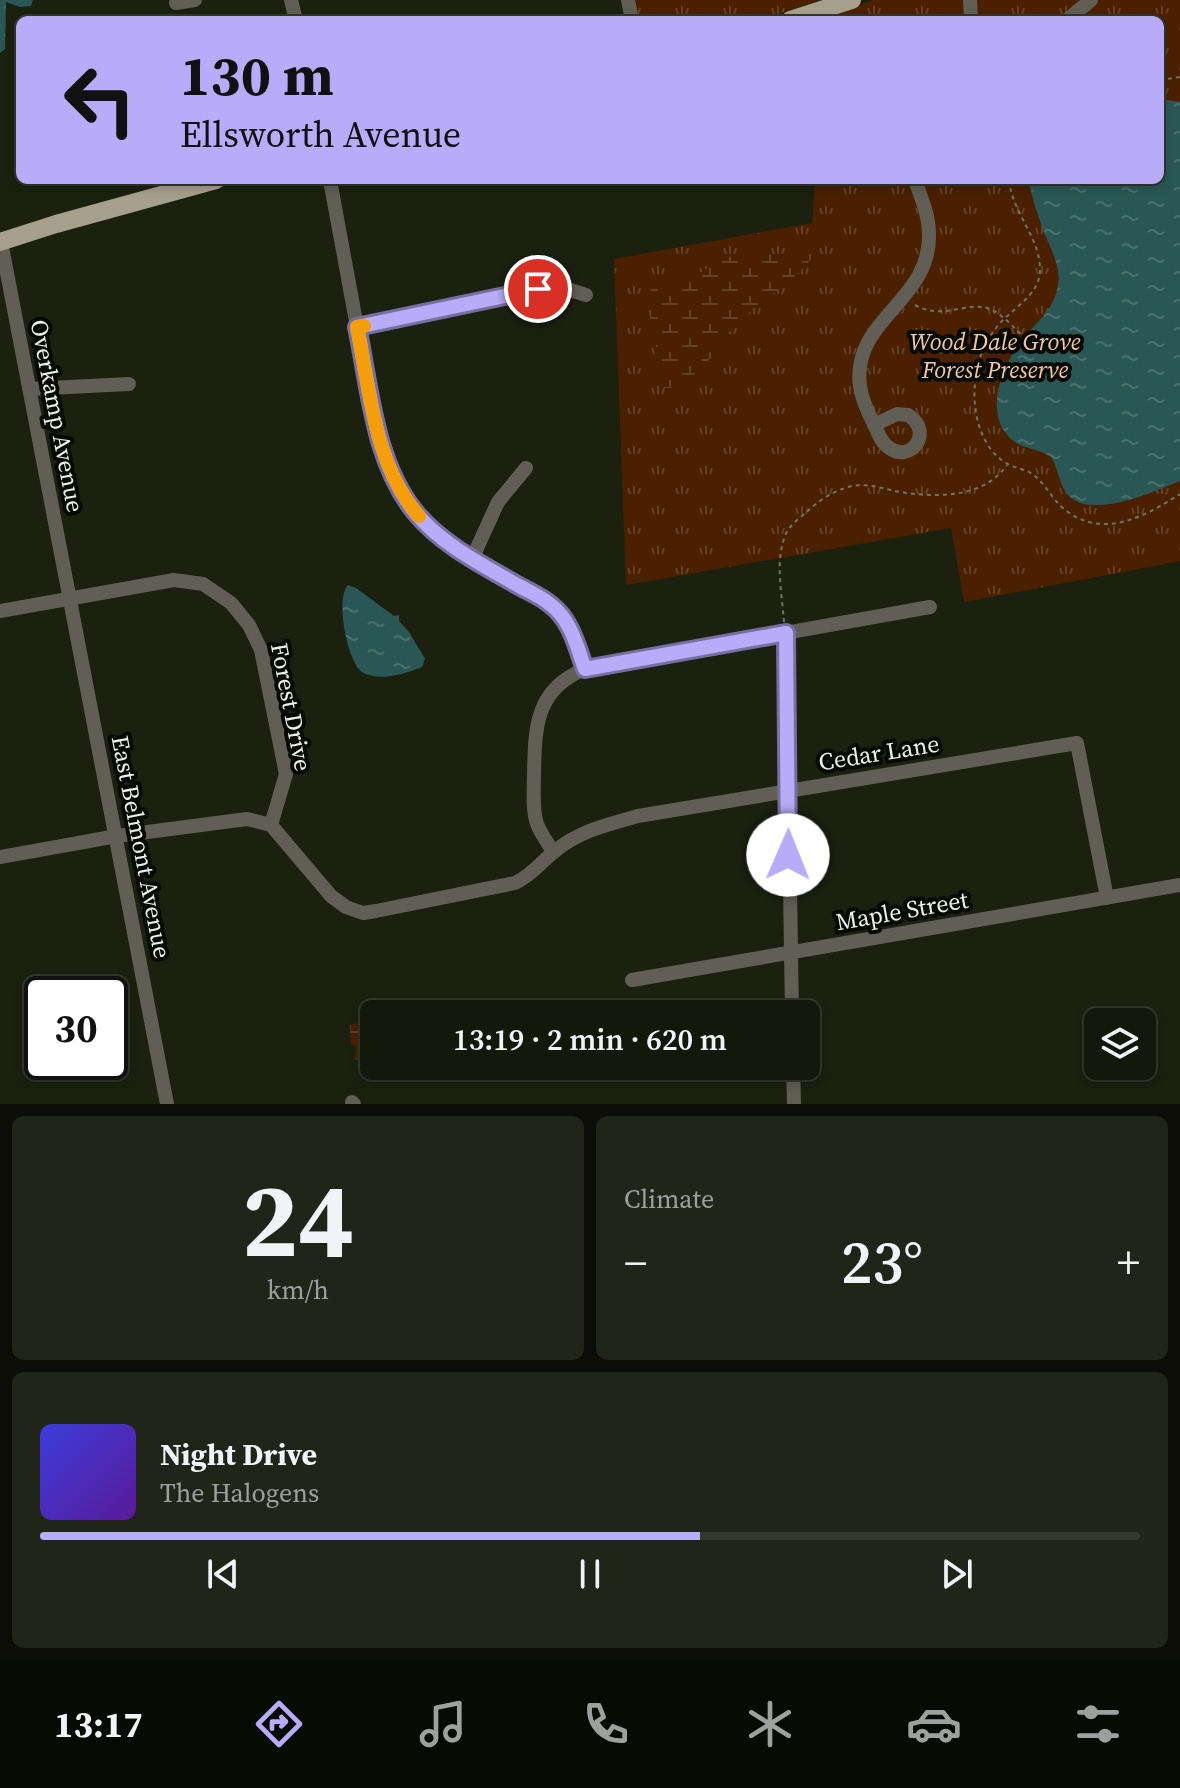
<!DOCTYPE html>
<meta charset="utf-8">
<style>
:root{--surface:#14180b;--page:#212519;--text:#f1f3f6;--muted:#9da09d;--line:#33372c;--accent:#b8abf7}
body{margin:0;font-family:"Source Serif 4",serif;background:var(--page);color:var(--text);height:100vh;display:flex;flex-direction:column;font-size:30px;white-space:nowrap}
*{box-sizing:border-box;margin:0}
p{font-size:26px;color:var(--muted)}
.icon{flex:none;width:44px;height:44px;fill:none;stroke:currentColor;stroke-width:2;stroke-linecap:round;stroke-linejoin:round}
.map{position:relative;height:1104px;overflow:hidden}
.sheet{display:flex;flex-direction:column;gap:12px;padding:12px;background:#0b0d06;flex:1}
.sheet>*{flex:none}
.hud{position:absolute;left:16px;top:16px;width:1148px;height:168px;border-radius:12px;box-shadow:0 4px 12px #0003,0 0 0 2px var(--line);background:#b8abf7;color:#111;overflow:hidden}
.tools{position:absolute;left:1084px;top:1008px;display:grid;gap:16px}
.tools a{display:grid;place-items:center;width:72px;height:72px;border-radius:12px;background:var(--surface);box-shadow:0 4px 12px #0003,0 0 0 2px var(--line);font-size:40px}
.speed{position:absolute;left:24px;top:976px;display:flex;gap:16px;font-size:40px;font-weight:700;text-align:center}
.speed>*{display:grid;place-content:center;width:104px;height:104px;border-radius:50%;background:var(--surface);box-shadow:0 4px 12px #0003,0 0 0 2px var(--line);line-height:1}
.speed .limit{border:4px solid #111;border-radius:12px;background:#fff;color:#111}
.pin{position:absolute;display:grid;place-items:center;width:68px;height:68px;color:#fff;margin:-34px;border:4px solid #fff;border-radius:50%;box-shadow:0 2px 8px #0007}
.me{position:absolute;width:88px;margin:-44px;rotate:1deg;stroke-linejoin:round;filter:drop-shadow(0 0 6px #0008)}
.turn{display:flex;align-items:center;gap:28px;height:168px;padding:0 32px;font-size:36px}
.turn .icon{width:104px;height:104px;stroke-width:2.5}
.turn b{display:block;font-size:56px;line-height:68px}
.big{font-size:60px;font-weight:600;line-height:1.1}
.sheet .card{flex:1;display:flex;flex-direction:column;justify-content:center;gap:12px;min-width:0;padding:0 28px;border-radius:12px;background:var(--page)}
.sheet .dial{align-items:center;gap:0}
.dial b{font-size:104px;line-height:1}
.song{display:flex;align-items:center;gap:24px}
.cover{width:96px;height:96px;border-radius:12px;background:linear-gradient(135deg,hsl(240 70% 55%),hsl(270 70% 35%))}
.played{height:8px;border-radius:4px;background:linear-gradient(90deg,var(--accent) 60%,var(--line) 60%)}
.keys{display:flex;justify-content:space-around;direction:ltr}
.heat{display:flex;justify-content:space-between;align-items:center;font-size:44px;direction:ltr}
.sheet .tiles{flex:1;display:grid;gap:12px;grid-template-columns:1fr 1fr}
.card:last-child{grid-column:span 2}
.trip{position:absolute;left:360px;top:1000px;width:460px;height:80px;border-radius:12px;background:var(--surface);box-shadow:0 4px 12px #0003,0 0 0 2px var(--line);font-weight:600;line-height:80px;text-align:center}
.tabs{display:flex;height:128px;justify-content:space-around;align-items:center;background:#080a04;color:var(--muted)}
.tabs .icon{width:56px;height:56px}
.tabs .on{color:var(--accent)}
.tabs b{font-size:36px;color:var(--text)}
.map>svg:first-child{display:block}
.grass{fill:url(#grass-tufts)}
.wetland{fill:url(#wetland-marsh)}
.water{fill:url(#water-ripples)}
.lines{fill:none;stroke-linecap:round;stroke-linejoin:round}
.path{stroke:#707465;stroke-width:2;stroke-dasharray:4 4;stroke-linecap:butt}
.minor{stroke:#615e55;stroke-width:14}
.major{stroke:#a69f8c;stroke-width:18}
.route-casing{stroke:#786fa1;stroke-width:20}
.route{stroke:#b8abf7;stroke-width:14}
.slow{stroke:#f59e0b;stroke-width:14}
.labels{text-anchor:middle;stroke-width:8;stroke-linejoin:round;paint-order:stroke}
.park-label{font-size:24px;font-style:italic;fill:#f2c6ab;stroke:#070903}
.street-label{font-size:24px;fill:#edf1e5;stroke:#070903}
</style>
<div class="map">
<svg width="1180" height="1104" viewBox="0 0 1180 1104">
<defs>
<pattern id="grass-tufts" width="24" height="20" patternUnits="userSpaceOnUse" patternTransform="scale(2)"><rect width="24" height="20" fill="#4a2000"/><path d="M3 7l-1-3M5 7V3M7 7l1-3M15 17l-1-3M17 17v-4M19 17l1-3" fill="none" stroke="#644125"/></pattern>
<pattern id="wetland-marsh" width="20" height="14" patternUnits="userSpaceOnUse" patternTransform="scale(2)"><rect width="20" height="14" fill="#4a2000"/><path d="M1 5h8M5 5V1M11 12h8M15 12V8" fill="none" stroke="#644125"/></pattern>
<pattern id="water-ripples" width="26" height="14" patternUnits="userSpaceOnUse" patternTransform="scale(2)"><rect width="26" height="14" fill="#2a5755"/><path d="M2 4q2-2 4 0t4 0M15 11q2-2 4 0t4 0" fill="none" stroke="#49706d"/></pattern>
</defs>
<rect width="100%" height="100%" fill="#1b200f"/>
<path class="grass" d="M 635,0 L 821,0 L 760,20 L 639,20 Z
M 873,0 L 1180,0 L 1180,561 L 964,602 L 951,528 L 626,585 L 614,259 L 812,223 L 815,180 L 1160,180 L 1160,20 L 822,20 L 822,18 Z"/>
<path class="wetland" d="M 812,240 L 817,243 C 819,267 755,304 739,321 C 715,346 713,366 679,384 C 672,387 669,390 662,387 L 654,331 L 648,309 L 651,287 L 657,283 L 695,276 L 721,259 L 732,256 L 786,254 L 797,251 Z
M 374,1019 L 374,1065 L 355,1059 L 356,1048 L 351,1043 L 350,1025 Z"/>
<path class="water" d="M 0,0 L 33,0 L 31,6 L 20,7 L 6,2 L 5,49 L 0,53 Z
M 1167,100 L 1180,102 L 1180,481 C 1155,491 1095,519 1070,497 C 1059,487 1059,469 1051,457 C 1038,447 1020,450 1008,436 C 984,409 1003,365 1022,340 C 1036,322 1054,311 1058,285 C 1062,265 1046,241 1040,221 C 1035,208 1032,194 1028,180 L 1160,180 L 1160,101 Z
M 348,585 L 356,588 L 394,616 L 399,615 L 399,621 L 409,632 L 425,659 L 422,667 C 406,674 378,682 362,672 C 347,661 335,598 348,585 Z"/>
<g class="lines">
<path class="path" d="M 1160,80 L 1180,77
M 1009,180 C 1012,213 1041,238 1040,271 C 1039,297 1010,309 996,328 C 984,343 976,364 975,384 C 972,412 981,450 1008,464 C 1017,469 1027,469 1035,476 C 1048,487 1054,503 1068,512 C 1106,539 1147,515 1180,494
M 915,305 C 944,321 968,300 990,309 C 1002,314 1014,328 1024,337
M 784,622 C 782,595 775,561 785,536 C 789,525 801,517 810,509 C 822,498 836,490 852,486 C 869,483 884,489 900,492 C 937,498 984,498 1007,465"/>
<path class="minor" d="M 291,0 L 296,20
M 628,0 L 632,20
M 970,0 L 971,20
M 176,3 L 195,0
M 1067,20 L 1091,0
M 330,180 L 357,327 L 382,446 L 391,474 L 417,514 L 437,534 L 472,559 L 553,605 L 572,632 L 585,669
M 1,242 L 167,1104
M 357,327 L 538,289 L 564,288 L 586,295
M 29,389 L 129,384
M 874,425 L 897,414 L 908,415 C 935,432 910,465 888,447 C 881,442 878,433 875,426 C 868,413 862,400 860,386 C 851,319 931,302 929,234 C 929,214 921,198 915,180
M 472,559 L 498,502 L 526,468
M 0,611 L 174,580 L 203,584 L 231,603 L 249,625 L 261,650 L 286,774 L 271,825
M 786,633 L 792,1014
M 553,852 C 548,843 541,834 537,824 C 532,809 534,790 534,774 C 535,728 535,689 585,669 L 930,607
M 0,857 L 117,836 L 247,819 L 271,825 L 331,896 L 346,907 L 363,913 L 376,911 L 515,883 C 532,875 541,862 555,851 C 579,831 609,824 638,816 L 1077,743 L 1107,898
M 632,980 L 1180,885
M 793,1066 L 794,1104
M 352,1102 L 354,1104"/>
<path class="major" d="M 790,20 L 852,0
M 0,242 L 56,224 L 216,180"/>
</g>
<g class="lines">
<defs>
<path id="route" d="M 538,289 L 357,327 C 370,389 374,461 415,512 C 442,545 483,565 519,586 C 530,592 542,597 551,605 C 571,620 577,647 585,669 L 786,633 L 788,855"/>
</defs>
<use href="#route" class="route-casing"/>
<use href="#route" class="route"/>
<path class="slow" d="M 364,326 L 357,327 C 370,391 374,465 419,516"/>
</g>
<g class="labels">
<g class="park-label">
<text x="995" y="350">Wood Dale Grove<tspan x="995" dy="28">Forest Preserve</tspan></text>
</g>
<g class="street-label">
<text transform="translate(57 416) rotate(79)" y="8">Overkamp Avenue</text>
<text transform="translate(291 707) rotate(79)" y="8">Forest Drive</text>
<text transform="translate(879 753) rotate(-9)" y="8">Cedar Lane</text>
<text transform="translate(141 847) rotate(79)" y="8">East Belmont Avenue</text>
<text transform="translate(902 911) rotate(-10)" y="8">Maple Street</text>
</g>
</g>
</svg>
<div class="tools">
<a><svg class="icon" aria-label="layers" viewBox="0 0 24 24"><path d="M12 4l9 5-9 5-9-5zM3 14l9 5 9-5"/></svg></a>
</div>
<div class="speed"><div class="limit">30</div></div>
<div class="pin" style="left:538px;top:289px;background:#d93025"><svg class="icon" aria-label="arrive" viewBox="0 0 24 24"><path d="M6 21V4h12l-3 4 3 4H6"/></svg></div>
<svg class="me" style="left:788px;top:855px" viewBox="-20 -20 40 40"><circle r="19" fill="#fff"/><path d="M0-13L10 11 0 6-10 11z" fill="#b8abf7"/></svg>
<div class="trip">13:19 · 2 min · 620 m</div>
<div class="hud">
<div class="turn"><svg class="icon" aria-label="left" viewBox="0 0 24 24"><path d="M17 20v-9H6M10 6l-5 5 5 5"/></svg><div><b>130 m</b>Ellsworth Avenue</div></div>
</div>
</div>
<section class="sheet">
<div class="tiles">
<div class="card dial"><b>24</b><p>km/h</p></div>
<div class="card"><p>Climate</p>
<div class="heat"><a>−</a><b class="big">23°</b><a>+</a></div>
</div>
<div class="card">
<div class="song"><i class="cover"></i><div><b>Night Drive</b><p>The Halogens</p></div></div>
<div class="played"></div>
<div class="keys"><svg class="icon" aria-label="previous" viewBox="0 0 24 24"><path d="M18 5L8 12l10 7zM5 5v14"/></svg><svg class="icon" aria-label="pause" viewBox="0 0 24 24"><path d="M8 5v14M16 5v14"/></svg><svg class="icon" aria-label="next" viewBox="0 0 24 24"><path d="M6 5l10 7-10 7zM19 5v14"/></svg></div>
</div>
</div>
</section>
<nav class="tabs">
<b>13:17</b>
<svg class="icon on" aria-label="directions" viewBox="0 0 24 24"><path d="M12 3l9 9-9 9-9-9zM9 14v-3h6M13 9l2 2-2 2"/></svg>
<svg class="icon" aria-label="music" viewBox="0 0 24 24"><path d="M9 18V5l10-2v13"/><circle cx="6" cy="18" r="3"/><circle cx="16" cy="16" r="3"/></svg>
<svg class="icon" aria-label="phone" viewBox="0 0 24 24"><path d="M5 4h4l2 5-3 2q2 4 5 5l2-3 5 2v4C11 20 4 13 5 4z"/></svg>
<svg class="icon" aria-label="climate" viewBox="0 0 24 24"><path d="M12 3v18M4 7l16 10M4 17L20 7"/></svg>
<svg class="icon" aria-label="car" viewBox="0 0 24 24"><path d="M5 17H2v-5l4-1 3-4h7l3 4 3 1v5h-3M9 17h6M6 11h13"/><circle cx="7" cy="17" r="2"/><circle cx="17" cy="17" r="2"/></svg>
<svg class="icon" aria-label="filters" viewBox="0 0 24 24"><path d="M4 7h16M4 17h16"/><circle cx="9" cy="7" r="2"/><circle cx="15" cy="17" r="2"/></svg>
</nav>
